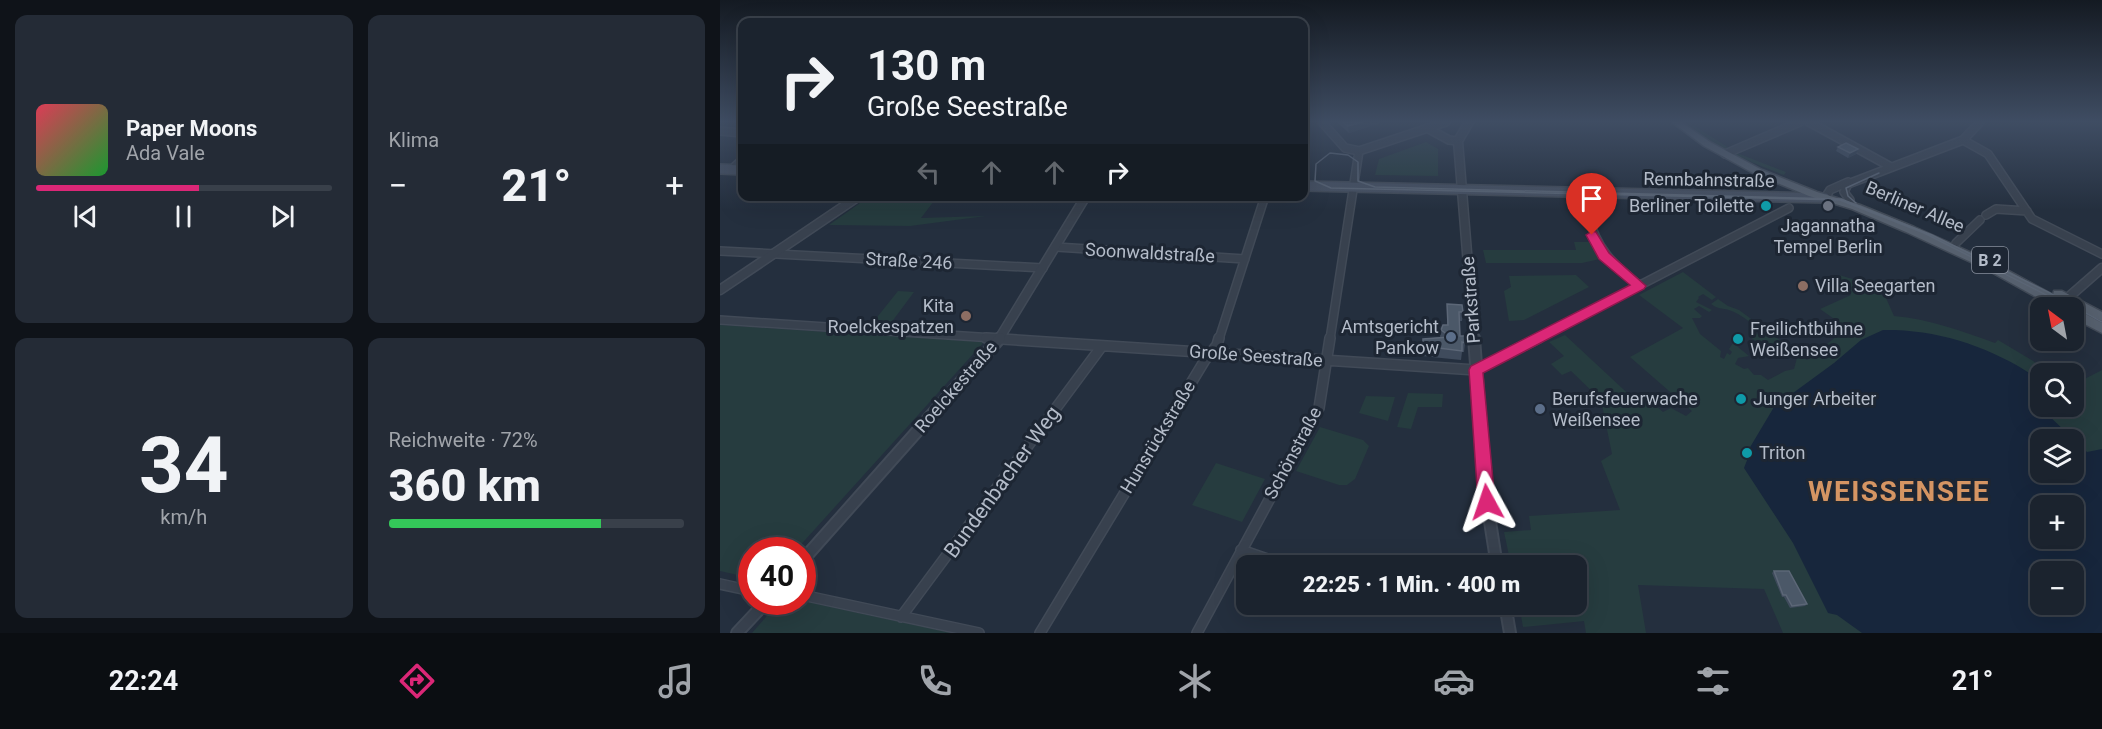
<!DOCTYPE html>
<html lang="de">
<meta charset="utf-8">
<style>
:root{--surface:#1b232e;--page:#242b36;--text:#f1f3f6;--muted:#a0a4aa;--line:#39404a;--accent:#db2777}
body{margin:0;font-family:Roboto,sans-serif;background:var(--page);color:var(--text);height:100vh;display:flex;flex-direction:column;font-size:22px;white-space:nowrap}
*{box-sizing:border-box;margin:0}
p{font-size:20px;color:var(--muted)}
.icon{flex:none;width:33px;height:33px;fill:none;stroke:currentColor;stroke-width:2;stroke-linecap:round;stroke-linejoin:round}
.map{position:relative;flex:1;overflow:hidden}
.side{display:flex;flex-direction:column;gap:15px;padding:15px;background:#0f1319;width:720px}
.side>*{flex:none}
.banner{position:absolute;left:18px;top:18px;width:570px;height:183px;border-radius:12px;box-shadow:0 6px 24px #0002,0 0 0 2px var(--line);background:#1b232e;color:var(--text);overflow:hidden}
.needle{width:39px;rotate:328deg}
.fabs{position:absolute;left:1310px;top:297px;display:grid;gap:12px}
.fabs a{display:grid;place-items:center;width:54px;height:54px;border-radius:12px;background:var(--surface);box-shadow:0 6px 24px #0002,0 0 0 2px var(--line);font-size:30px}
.speed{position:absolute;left:18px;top:537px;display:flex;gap:12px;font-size:30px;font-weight:700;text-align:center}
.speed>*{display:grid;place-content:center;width:78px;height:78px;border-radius:50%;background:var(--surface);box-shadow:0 6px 24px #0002,0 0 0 2px var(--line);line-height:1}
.speed .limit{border:9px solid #d22;background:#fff;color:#111}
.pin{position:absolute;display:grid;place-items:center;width:51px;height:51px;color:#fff;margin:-62px -26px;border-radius:50% 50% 50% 0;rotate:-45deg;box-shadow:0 0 6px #0007}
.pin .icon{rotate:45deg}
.me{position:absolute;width:66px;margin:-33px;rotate:355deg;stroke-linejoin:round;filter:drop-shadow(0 0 4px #0008)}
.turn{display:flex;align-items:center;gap:21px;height:126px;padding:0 30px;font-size:27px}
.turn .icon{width:78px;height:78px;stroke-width:2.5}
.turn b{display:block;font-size:42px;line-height:51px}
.lanes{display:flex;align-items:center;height:57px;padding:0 30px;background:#0003;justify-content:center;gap:30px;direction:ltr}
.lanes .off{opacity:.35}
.big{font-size:45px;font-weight:800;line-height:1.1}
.side .tile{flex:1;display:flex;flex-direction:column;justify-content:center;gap:9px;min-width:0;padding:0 21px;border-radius:12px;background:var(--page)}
.side .dial{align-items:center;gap:0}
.dial b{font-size:78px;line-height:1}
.song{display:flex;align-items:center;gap:18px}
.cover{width:72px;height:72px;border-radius:9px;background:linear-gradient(135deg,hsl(350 70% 55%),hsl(130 70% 35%))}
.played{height:6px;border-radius:3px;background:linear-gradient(90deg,var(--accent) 55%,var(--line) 55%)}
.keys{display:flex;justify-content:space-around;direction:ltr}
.heat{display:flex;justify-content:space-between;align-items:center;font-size:33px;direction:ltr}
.charge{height:9px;border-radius:4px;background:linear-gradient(90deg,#34c759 72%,var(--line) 0)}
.side .tiles{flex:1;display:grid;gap:15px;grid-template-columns:repeat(2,1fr)}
.trip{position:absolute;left:516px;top:555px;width:351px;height:60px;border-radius:12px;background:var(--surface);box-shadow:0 6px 24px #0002,0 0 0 2px var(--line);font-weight:800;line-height:60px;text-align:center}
.tabs{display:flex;height:96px;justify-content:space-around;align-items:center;background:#0b0e12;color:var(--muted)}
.tabs .icon{width:42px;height:42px}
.tabs .on{color:var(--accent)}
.tabs b{font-size:27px;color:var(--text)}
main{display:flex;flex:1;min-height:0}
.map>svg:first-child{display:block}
.green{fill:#263c3f;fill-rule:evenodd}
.water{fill:#17263c;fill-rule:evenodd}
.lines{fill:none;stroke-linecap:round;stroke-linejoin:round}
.minor-far1-casing{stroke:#414a57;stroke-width:10}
.minor-casing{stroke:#414a57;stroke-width:12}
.tertiary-far1-casing{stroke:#414a57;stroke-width:11}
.tertiary-casing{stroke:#414a57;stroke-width:14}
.secondary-casing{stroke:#414a57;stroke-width:12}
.primary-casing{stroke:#414a57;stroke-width:3}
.minor-far1{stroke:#38414e;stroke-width:7}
.minor{stroke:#38414e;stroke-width:9}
.tertiary-far1{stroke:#38414e;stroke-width:8}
.tertiary{stroke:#38414e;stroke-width:10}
.secondary{stroke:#465061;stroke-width:9}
.primary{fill:#56606e;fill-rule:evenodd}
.tram{stroke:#5a6575;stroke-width:1.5}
.wall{fill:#3f4b5c}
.shaded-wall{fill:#2f3b4b}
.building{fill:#4b5868;stroke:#5c6777;stroke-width:1.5}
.route{fill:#db2777;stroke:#8e194d;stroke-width:1.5}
.culture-dot{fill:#0f9aa8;stroke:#1d2633;stroke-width:2}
.worship-dot{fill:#6b7280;stroke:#1d2633;stroke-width:2}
.education-dot{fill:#8d6e63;stroke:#1d2633;stroke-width:2}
.service-dot{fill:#5c6f8a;stroke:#1d2633;stroke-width:2}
.labels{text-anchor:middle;stroke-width:6;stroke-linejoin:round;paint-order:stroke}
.shield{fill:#1d2633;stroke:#878f9c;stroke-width:1.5}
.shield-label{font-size:16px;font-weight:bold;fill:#b4bcc9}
.street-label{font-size:18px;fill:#b4bcc9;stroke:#1d2633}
.poi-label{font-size:18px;fill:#b4bcc9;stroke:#1d2633;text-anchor:start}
.near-street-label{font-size:21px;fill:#b4bcc9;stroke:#1d2633}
.near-district-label{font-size:28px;font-weight:bold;letter-spacing:1.5px;fill:#d59563;stroke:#1d2633}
</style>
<main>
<section class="side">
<div class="tiles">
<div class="tile">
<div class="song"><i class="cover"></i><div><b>Paper Moons</b><p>Ada Vale</p></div></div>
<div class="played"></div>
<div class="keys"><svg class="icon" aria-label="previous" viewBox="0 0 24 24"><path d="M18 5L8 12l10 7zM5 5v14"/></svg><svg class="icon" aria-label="pause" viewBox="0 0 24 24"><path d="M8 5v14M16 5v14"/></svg><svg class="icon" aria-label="next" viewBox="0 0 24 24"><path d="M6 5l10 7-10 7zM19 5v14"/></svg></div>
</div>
<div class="tile"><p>Klima</p>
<div class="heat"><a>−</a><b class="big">21°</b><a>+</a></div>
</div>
<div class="tile dial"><b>34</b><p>km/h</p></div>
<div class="tile"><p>Reichweite · 72%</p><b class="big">360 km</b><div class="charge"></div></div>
</div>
</section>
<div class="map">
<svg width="1382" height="633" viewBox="0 0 1382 633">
<rect width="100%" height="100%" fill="#242f3e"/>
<path class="green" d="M 961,122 L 968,122 L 1017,153 L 1066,172 L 1064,175 C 1027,161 992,146 961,122 Z
M 706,142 L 718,149 L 718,176 L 655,175 L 659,159 Z
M 150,196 L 217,197 L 201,218 L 266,216 L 190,226 L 109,225 Z
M 854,242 L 869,242 L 880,259 L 862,263 L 766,263 L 763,250 L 856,250 Z
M 963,272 L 996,297 L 992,300 L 983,294 L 978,297 L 979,298 L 976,302 L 992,310 L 989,312 L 979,306 L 974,309 L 982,316 L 980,318 L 972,318 L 980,334 L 1001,351 L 1000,357 L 1004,359 L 1007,353 L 1010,355 L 1012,352 L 1009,349 L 1013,343 L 1029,356 L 1018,358 L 1015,364 L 1024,369 L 1028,368 L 1034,375 L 1041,375 L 1048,380 L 1065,371 L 1074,369 L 1077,358 L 1050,345 L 1043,347 L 1028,335 L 1040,334 C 1034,324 1021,314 1009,310 C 1002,308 997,309 991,304 L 998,299 L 1008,306 L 1019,310 L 1087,360 L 1127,328 L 1100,309 L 1131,295 L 1116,277 L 1119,275 L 1139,281 L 1144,280 L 1148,287 L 1162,289 L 1174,316 C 1209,319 1242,331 1275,343 L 1278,340 L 1333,373 L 1320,374 L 1320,406 L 1353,406 L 1353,385 L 1382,370 L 1382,633 L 1063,633 L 1044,589 L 918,585 L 926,633 L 866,633 L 864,621 L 803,627 L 799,605 L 856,604 L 856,566 L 791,565 L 784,532 L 811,530 L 809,516 L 900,510 L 881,461 L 892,454 L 881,400 L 851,371 L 842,375 L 831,364 L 844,356 L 829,342 L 845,335 L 917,402 L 926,397 L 943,412 L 951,408 L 966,416 L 972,411 L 910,357 L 963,328 L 919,295 ZM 1320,440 L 1353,440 L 1353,472 L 1320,472 ZM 1320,506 L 1353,506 L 1353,538 L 1320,538 ZM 1320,572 L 1353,572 L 1353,604 L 1320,604 Z
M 856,275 L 869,287 L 804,320 L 789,321 L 784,291 L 791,287 L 789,276 Z
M 178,291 L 194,292 L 171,323 L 154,321 Z
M 0,325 L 264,342 L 76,550 L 32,550 L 31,578 L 0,571 Z
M 688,393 L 723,394 L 722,407 L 698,407 L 691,429 L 677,427 Z
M 646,396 L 675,397 L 668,421 L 639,413 Z
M 600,427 L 643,440 L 649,446 L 635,479 L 627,485 L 619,485 L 576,471 Z
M 496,463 L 545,479 L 522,522 L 472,505 Z
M 83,601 L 232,633 L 32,633 L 59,602 Z"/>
<path class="water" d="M 1175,330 C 1227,332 1277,350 1320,380 L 1320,406 L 1353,407 L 1327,414 L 1367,452 L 1382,449 L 1382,633 L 1142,633 L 1117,615 L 1108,613 L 1073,543 L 1024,468 L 1029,455 L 1026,454 L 1054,407 L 1114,363 L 1141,340 L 1163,330 ZM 1320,440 L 1353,440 L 1353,472 L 1320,472 ZM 1320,506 L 1353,506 L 1353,538 L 1320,538 ZM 1320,572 L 1353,572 L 1353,604 L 1320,604 Z"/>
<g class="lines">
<defs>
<path id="minor-far1" d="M 602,122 L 625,148 L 639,151 L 726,122
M 1089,122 L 1171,167
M 707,128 L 729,140 L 738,141
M 0,131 L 22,133
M 1243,140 L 1268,154 L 1312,219 L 1382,254
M 1005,154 L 1080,122
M 12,169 L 22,160
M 1105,198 L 1110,190 L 1128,182
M 1130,200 L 1124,192 L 1128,184 L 1243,140 L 1260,122
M 867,213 C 877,249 891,263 920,286
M 1266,215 L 1276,209 L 1307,211
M 1236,243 L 1260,220
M 336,247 L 525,259
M 0,251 L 323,268
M 0,320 L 289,339
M 499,339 L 545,196
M 610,339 L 639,151
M 816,339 L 1069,208"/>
<path id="minor" d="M 266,338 L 756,370 L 819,338
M 521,550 L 568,566
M 0,584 L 32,591
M 82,595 L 259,633
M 181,617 L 382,346
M 320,633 L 485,360 L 497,345 L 499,338
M 477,633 L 599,408 L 610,338"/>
<path id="tertiary-far1" d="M 749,122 L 738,141 L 754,339
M 0,290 L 139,196
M 1343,302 L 1382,268
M 279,339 L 366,196"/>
<path id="tertiary" d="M 754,338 L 766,496 L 777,566
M 82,561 L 280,338
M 785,604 L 790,633
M 17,633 L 46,602"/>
<path id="secondary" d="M 0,169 L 22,170
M 584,186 L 1105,198"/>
<path id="primary" d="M 952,122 L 961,122 L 990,142 L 1042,170 L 1097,192 L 1140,205 L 1194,227 L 1274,263 L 1333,295 L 1334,291 L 1342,291 L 1382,312 L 1382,321 L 1362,312 L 1382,323 L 1382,333 L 1353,318 L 1353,308 L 1356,309 L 1351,306 L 1352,308 L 1336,308 L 1266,269 L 1186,232 L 1132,209 L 1089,196 L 1035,174 L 984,146 Z"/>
</defs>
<use href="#minor-far1" class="minor-far1-casing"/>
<use href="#minor" class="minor-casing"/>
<use href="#tertiary-far1" class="tertiary-far1-casing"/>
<use href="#tertiary" class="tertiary-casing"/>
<use href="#secondary" class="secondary-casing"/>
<use href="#primary" class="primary-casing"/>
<use href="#minor-far1" class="minor-far1"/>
<use href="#minor" class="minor"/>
<use href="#tertiary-far1" class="tertiary-far1"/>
<use href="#tertiary" class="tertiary"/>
<use href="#secondary" class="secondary"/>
<use href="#primary" class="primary"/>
<path class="tram" d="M 1136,203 L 1128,196 L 1126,188 L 1159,173
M 1352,308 L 1204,233 L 1120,200 L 611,188 L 595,181 L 596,164 L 610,153 L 628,155 L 638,162 L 638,181 L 655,187 L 1121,199 L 1212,235 L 1328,292 L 1382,322"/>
</g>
<path class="wall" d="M 617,122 L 663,122 L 629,133 Z
M 1118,147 L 1138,149 L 1136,154 L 1128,158 L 1116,151 Z
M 727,304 L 743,312 L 742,321 L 739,321 L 740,336 L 745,343 L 744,352 L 742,352 L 741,360 L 702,356 L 703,339 L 720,337 L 721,330 L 727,325 Z
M 1054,571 L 1087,604 L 1085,606 L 1070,608 L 1064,597 L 1062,597 L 1052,573 Z"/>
<path class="shaded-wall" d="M 643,122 L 663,122 L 629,133 L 628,126 Z
M 1138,149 L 1136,154 L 1128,158 L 1130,153 Z"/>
<path class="building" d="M 623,122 L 643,122 L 628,126 Z
M 1126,143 L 1138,149 L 1130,153 L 1118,147 Z
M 727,304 L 742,305 L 743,312 L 739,312 L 740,336 L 745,336 L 745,343 L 742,342 L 742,351 L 703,346 L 703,339 L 731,337 L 721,330 L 723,325 L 728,325 Z
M 1353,319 L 1362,324 L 1356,329 L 1353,327 Z
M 1054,571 L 1069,571 L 1087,604 L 1072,606 L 1066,595 L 1063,595 Z"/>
<linearGradient id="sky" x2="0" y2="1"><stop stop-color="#141a22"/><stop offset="0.58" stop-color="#3f4d63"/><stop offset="1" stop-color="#3f4d63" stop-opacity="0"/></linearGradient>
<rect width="1382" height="210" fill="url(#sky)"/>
<path class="route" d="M 872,231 L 876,232 L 889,253 L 926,286 L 924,289 L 763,373 L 775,502 L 773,508 L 767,510 L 761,508 L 758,502 L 749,370 L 751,366 L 910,285 L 879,259 L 866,235 Z"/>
<g class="culture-dot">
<circle cx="1046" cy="206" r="6"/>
<circle cx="1018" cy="339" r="6"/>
<circle cx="1021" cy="399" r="6"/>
<circle cx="1027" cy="453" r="6"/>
</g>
<circle class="worship-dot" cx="1108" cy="206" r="6"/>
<g class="education-dot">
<circle cx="1083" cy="286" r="6"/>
<circle cx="246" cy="316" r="6"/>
</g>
<g class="service-dot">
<circle cx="731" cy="337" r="6"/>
<circle cx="820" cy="409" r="6"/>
</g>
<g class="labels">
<rect class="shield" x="1252" y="247" width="36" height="26" rx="4.5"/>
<g class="shield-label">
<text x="1270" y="266">B 2</text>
</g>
<g class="street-label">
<text transform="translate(989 180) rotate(1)" y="6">Rennbahnstraße</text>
<text transform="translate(1195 207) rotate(23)" y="6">Berliner Allee</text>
<text transform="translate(430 253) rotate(3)" y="6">Soonwaldstraße</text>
<text transform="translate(189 261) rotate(3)" y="6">Straße 246</text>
<text transform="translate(751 300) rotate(-94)" y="6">Parkstraße</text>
<text transform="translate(536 356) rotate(4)" y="6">Große Seestraße</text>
<text transform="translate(236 387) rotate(-49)" y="6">Roelckestraße</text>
<text transform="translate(438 437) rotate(-59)" y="6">Hunsrückstraße</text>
<text transform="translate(573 453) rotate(-62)" y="6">Schönstraße</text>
</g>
<g class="poi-label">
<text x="1034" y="212" text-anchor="end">Berliner Toilette</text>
<text x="1108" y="232" text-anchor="middle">Jagannatha<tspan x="1108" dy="21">Tempel Berlin</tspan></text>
<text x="1095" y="292">Villa Seegarten</text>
<text x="234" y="312" text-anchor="end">Kita<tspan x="234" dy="21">Roelckespatzen</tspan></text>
<text x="719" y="333" text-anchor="end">Amtsgericht<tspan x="719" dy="21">Pankow</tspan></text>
<text x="1030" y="335">Freilichtbühne<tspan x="1030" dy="21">Weißensee</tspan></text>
<text x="832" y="405">Berufsfeuerwache<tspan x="832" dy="21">Weißensee</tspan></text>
<text x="1033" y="405">Junger Arbeiter</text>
<text x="1039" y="459">Triton</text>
</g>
<g class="near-street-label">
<text transform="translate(282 482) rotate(-54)" y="7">Bundenbacher Weg</text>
</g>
<g class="near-district-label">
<text x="1179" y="501">WEISSENSEE</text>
</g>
</g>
</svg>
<div class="fabs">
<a><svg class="needle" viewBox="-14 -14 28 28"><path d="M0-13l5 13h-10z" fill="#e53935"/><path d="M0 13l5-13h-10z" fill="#a0a4aa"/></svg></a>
<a><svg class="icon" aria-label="search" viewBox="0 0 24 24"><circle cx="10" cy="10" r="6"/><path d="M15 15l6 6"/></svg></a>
<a><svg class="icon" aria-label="layers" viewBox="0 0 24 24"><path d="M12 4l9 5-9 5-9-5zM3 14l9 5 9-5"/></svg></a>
<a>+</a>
<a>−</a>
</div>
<div class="speed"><div class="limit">40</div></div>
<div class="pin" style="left:872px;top:235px;background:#d93025"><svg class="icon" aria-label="arrive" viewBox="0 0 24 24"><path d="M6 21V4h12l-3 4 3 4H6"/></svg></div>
<svg class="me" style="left:767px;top:502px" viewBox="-20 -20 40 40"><path d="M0-17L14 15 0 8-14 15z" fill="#db2777" stroke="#fff" stroke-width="4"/></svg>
<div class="trip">22:25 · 1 Min. · 400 m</div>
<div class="banner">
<div class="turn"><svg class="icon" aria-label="right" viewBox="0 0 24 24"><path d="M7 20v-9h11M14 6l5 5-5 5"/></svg><div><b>130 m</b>Große Seestraße</div></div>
<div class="lanes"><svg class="icon off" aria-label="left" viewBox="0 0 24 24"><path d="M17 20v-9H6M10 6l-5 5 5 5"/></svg><svg class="icon off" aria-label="ahead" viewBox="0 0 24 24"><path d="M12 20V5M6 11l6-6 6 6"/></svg><svg class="icon off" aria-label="ahead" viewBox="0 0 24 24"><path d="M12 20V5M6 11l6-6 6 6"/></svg><svg class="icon" aria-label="right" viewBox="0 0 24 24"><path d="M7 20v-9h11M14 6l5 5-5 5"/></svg></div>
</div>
</div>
</main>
<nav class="tabs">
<b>22:24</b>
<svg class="icon on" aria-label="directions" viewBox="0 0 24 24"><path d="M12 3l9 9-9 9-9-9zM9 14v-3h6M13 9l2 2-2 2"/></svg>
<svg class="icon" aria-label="music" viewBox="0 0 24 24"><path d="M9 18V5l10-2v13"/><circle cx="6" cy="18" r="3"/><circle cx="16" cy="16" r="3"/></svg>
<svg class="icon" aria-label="phone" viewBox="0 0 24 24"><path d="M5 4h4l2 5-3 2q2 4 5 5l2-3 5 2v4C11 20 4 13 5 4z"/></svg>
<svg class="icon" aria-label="climate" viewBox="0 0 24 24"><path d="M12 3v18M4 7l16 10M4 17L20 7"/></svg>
<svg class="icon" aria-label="car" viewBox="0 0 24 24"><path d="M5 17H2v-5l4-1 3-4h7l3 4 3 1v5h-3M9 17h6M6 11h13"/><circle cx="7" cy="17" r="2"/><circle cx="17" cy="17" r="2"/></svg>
<svg class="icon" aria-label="filters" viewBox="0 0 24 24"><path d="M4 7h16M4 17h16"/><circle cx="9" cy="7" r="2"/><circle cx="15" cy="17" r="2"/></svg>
<b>21°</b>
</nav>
